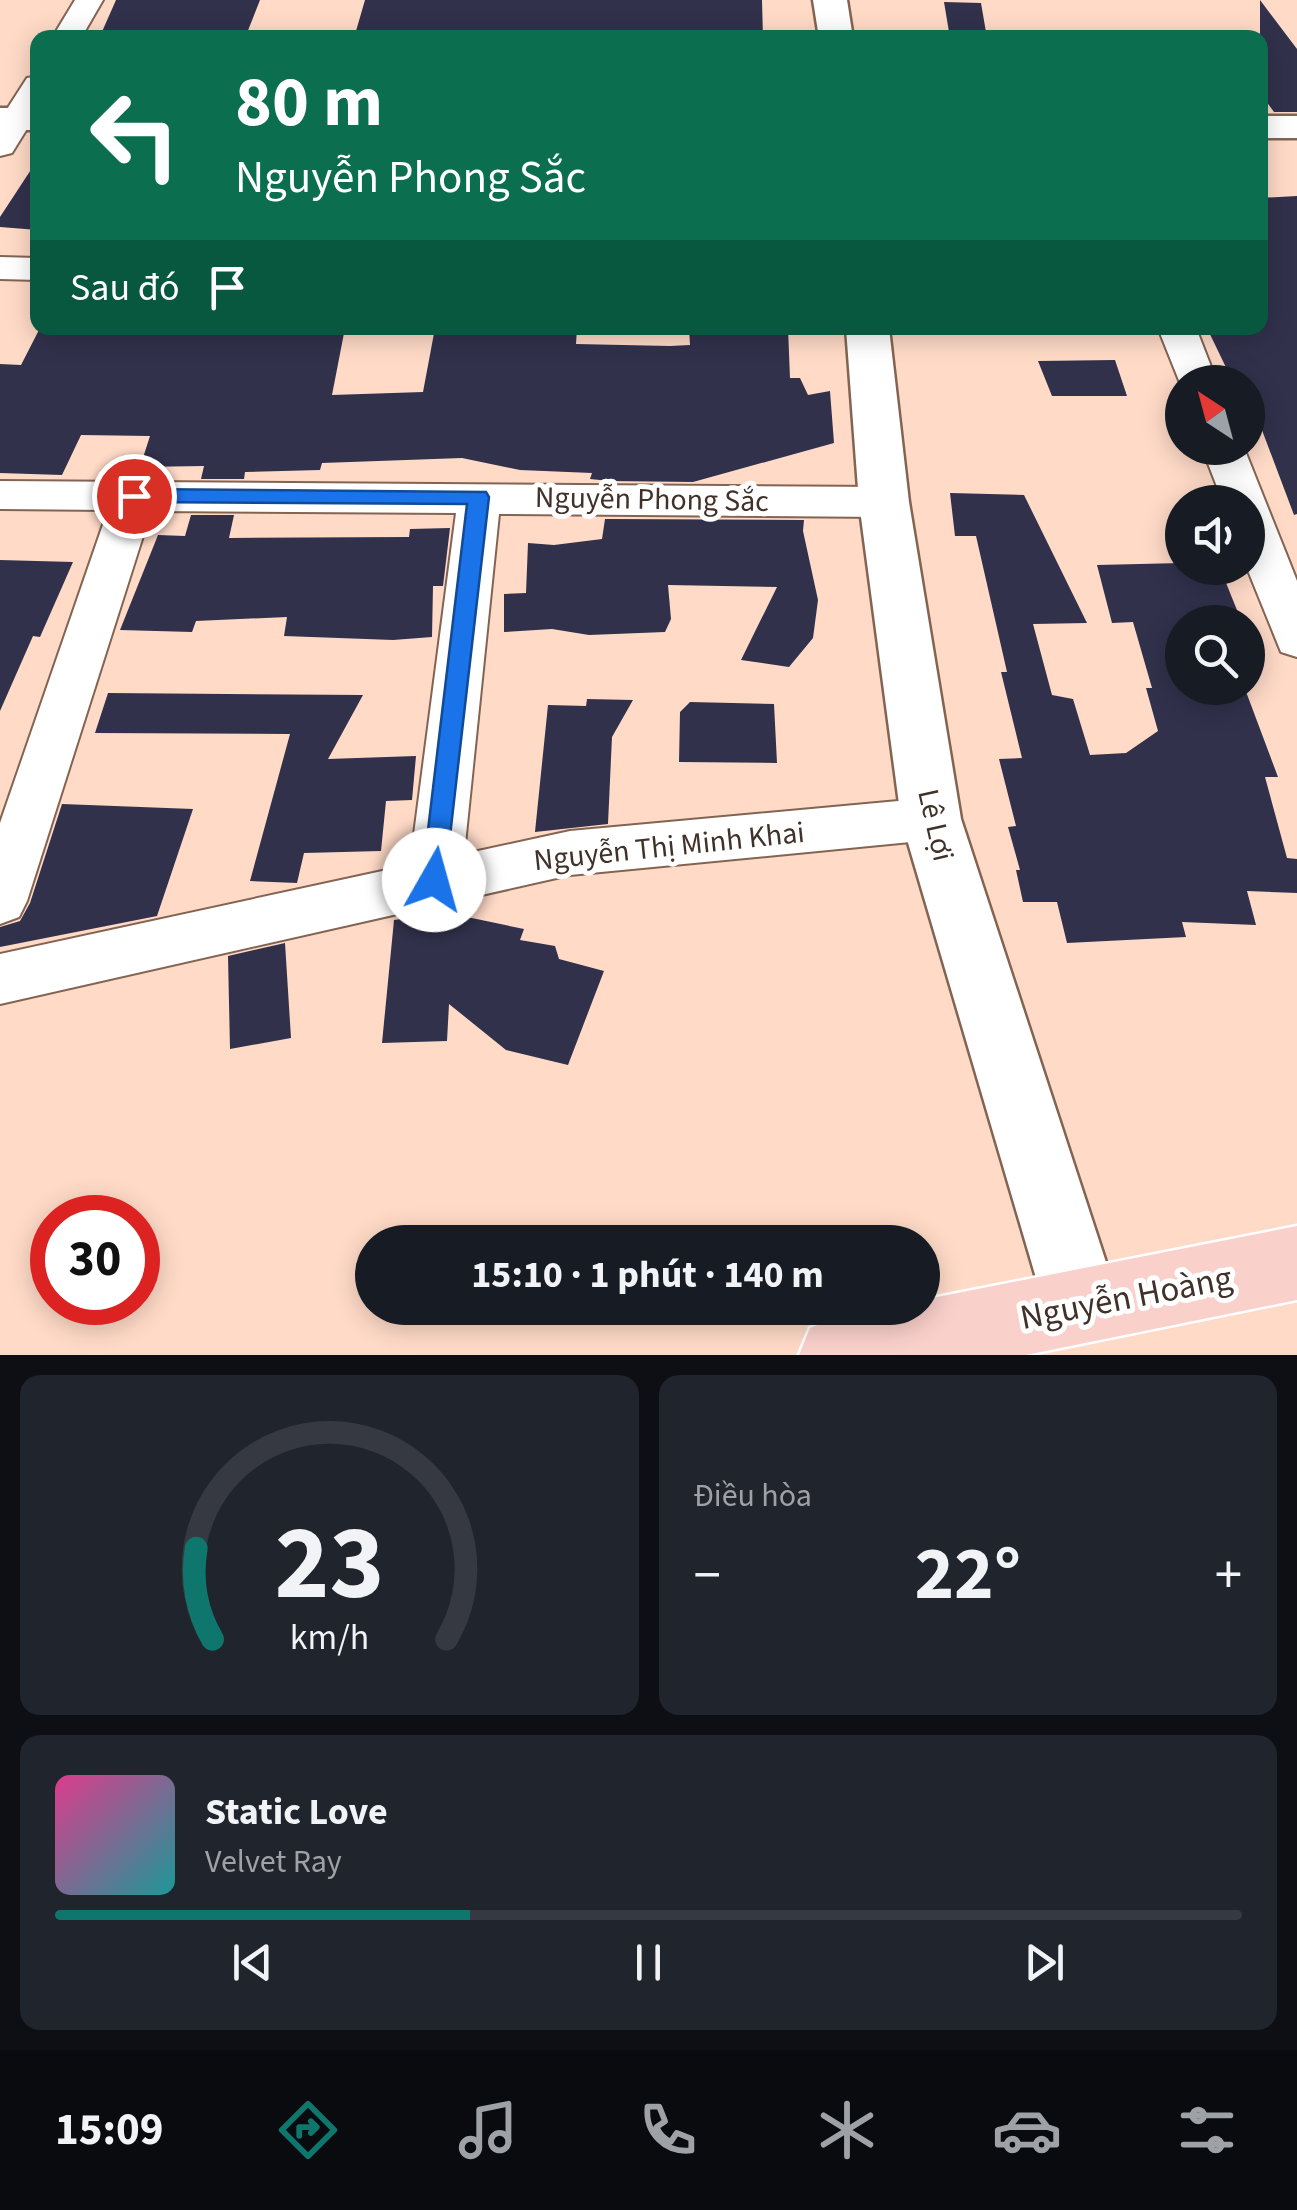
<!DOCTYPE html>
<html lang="vi">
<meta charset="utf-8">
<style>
:root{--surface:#171b24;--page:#20242c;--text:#f1f3f6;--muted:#9ea1a6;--line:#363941;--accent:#0f766e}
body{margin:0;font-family:"Source Sans 3",sans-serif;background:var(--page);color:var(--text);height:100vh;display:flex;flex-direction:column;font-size:38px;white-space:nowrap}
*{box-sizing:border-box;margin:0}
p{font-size:32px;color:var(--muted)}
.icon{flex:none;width:55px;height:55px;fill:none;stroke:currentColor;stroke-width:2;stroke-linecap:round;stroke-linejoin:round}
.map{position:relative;height:1355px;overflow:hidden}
.details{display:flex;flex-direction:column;gap:20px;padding:20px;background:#0d0f14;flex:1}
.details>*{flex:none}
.banner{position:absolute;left:30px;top:30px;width:1238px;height:305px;border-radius:20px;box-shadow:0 5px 25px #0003;background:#0b6e4f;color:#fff;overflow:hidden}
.needle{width:65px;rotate:324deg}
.tools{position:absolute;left:1165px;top:365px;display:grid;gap:20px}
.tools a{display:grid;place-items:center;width:100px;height:100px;border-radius:50%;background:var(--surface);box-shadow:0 5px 25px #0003;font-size:50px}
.speed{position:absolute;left:30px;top:1195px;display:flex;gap:20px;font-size:50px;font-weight:700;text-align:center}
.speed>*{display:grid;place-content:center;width:130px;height:130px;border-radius:50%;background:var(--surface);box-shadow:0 5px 25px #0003;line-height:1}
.speed .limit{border:15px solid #d22;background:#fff;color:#111}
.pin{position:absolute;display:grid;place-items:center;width:85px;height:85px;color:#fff;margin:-42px;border:5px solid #fff;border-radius:50%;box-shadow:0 2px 10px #0007}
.me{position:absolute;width:110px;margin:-55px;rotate:7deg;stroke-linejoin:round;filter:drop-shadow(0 0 8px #0008)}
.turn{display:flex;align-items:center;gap:35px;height:210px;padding:0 40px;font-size:45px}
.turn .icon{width:130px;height:130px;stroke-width:2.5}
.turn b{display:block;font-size:70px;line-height:85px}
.then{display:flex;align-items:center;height:95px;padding:0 40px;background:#0003;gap:20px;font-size:38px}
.big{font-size:75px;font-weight:700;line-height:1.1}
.details .card{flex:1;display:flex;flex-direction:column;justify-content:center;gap:15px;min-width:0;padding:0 35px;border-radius:20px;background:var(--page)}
.details .dial{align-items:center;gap:0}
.dial svg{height:260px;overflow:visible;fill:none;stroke:var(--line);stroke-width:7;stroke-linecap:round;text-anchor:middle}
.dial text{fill:var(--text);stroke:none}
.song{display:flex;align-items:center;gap:30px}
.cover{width:120px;height:120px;border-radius:15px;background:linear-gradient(135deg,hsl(330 70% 55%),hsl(180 70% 35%))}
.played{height:10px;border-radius:5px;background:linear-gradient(90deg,var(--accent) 35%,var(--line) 35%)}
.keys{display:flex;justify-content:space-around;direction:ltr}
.heat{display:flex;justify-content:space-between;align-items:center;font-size:55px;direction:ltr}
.details .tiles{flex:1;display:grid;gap:20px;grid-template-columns:1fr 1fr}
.card:last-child{grid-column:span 2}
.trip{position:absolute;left:355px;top:1225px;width:585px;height:100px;border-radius:50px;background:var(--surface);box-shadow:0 5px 25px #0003;font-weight:700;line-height:100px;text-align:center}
.menu{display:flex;height:160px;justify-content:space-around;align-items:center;background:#090b0e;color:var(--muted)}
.menu .icon{width:70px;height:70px}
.menu .on{color:var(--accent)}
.menu b{font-size:45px;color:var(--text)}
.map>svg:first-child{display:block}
.building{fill:#31314c}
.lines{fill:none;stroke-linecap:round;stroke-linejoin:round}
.minor-casing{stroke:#836453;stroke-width:4}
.tertiary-casing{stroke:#836453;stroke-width:5}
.trunk-casing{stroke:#fff;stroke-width:5}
.minor{fill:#fff;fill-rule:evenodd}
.tertiary{fill:#fff;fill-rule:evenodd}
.trunk{fill:#fad0cb;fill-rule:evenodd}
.route{fill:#1a73e8;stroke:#114b97;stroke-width:2.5}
.labels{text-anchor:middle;stroke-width:10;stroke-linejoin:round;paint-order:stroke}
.street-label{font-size:30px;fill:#40322a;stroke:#fff}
.near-street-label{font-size:35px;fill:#40322a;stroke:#fff}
</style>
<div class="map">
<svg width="1297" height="1355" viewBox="0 0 1297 1355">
<rect width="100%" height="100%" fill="#ffdac7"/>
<path class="building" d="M 116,0 L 260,0 L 247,33 L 215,33 L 213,38 L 107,38 L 109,34 L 101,34 Z
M 365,0 L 762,0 L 763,38 L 378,34 L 379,31 L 356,31 Z
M 1260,0 L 1297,49 L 1297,112 L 1274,112 L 1260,93 Z
M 944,2 L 981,3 L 987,38 L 950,38 Z
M 38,159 L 38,230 L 0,227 L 0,217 Z
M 1297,196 L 1297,514 L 1294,515 L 1248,393 L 1248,382 L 1233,382 L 1207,328 L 1260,328 L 1260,198 Z
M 40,328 L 345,328 L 332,395 L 423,392 L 435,328 L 577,328 L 576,344 L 670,346 L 690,345 L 689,328 L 788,328 L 790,378 L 800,378 L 808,395 L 830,391 L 834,443 L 693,482 L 610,481 L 590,479 L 592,473 L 520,470 L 462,458 L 322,463 L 320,470 L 245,472 L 244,479 L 201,479 L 204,466 L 140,467 L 150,436 L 81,435 L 62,475 L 0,473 L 0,364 L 21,365 Z
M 1115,360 L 1127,396 L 1052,396 L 1038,361 Z
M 950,493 L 1024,495 L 1087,623 L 1033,624 L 1052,695 L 1073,699 L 1090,755 L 1126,753 L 1158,731 L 1146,688 L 1152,688 L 1133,622 L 1112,623 L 1097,565 L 1182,563 L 1182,568 L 1220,568 L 1241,620 L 1182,621 L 1182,688 L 1245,689 L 1278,777 L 1265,777 L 1287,858 L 1297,859 L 1297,893 L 1247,891 L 1256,925 L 1182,922 L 1186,937 L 1067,943 L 1057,902 L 1023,902 L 1016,870 L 1020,870 L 1008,827 L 1016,826 L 999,759 L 1022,758 L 1001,672 L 1007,672 L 976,536 L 955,536 Z
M 191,515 L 234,515 L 229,538 L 409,537 L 410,529 L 450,528 L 443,586 L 433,586 L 432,637 L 393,640 L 284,636 L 287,617 L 196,621 L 192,632 L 120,630 L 158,535 L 185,536 Z
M 605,519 L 804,520 L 803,531 L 818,600 L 813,638 L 789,667 L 741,660 L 777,587 L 668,585 L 671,619 L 665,632 L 589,635 L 552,629 L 504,632 L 504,594 L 526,593 L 528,543 L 554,545 L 602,539 Z
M 0,560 L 73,562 L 40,637 L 33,636 L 0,711 Z
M 108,693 L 363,695 L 328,759 L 416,756 L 412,800 L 386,801 L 381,851 L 304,853 L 297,883 L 250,881 L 290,734 L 95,733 Z
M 587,699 L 633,700 L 612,737 L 608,824 L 535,832 L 548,705 L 586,706 Z
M 690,702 L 774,704 L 777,763 L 679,762 L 680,712 Z
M 62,804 L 193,809 L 157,916 L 0,947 L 0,927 L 20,921 L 30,903 Z
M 448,913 L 524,929 L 520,940 L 555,946 L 559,959 L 604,971 L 568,1065 L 506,1050 L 449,1004 L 447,1041 L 382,1043 L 394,920 Z
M 285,943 L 291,1038 L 230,1049 L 228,956 Z"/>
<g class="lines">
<defs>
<path id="minor" d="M 75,0 L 103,0 L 81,38 L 52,38 Z
M 38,76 L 38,111 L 12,153 L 0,156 L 0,120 L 27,78 Z
M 0,257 L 38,258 L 38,280 L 0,279 Z
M 1158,328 L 1196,328 L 1217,382 L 1182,382 L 1182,388 Z
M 1202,448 L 1244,448 L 1297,581 L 1297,657 L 1281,652 L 1247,568 L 1248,502 L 1223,502 Z
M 0,481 L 884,487 L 899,492 L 905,502 L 899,512 L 884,517 L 499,514 L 464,854 L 570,831 L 931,798 L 949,804 L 957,819 L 949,834 L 931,840 L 570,875 L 0,1004 L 0,954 L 410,865 L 456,513 L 151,511 L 27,901 L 19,917 L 0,924 L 0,823 L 108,510 L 0,509 Z"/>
<path id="tertiary" d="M 813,0 L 847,0 L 853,38 L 819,38 Z
M 0,108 L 38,108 L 38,130 L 0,130 Z
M 1260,116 L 1297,116 L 1297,138 L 1260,138 Z
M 846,328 L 889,328 L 909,502 L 961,819 L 1120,1305 L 1109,1332 L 1082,1343 L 1055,1332 L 1044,1305 L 901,819 L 859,502 Z"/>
<path id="trunk" d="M 1297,1226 L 1297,1300 L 1026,1355 L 799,1355 L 810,1328 C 847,1312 882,1308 922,1308 L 922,1300 Z"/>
</defs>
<use href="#minor" class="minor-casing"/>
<use href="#tertiary" class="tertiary-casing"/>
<use href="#trunk" class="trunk-casing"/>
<use href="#minor" class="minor"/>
<use href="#tertiary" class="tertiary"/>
<use href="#trunk" class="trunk"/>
</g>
<path class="route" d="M 134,489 L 486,492 L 489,497 L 444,888 L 434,891 L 425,888 L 422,880 L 467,504 L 134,502 L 124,496 Z"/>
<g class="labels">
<g class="street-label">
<text transform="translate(652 499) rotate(1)" y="10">Nguyễn Phong Sắc</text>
<text transform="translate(936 825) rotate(77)" y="10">Lê Lợi</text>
<text transform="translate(669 846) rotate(-6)" y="10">Nguyễn Thị Minh Khai</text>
</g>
<g class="near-street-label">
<text transform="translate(1126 1297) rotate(-11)" y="12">Nguyễn Hoàng</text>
</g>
</g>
</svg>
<div class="tools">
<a><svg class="needle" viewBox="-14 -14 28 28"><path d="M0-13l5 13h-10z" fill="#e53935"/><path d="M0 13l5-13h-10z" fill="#9ea1a6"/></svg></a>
<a><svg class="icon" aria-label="sound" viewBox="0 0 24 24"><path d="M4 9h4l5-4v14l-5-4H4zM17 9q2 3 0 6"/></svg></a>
<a><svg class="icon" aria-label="search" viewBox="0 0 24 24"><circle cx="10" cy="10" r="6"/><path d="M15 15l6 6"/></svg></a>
</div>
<div class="speed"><div class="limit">30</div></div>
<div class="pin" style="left:134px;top:496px;background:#d93025"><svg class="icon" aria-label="arrive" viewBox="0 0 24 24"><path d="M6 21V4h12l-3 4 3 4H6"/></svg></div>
<svg class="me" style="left:434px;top:880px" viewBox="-20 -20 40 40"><circle r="19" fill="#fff"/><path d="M0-13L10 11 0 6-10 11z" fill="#1a73e8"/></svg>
<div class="trip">15:10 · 1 phút · 140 m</div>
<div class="banner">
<div class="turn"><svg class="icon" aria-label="left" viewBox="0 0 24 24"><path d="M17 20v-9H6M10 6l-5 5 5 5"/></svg><div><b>80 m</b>Nguyễn Phong Sắc</div></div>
<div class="then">Sau đó<svg class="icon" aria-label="arrive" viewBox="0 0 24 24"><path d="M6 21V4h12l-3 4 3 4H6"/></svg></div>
</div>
</div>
<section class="details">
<div class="tiles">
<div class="card dial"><svg viewBox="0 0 100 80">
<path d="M14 69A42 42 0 1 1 86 69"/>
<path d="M14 69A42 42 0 0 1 9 41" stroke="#0f766e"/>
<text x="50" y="56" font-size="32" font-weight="700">23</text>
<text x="50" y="72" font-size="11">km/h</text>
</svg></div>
<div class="card"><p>Điều hòa</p>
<div class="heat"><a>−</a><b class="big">22°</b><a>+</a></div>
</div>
<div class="card">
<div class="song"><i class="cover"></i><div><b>Static Love</b><p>Velvet Ray</p></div></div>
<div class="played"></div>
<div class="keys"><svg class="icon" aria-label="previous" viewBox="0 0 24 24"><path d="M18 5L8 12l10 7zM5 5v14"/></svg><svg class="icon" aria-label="pause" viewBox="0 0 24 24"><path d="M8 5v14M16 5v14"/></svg><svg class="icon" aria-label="next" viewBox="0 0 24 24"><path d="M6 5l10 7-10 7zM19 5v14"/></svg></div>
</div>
</div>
</section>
<nav class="menu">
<b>15:09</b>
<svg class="icon on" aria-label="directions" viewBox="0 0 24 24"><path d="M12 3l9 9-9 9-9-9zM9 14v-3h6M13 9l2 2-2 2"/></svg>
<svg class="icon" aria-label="music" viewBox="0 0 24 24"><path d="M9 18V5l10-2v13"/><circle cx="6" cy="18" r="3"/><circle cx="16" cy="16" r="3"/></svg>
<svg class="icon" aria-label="phone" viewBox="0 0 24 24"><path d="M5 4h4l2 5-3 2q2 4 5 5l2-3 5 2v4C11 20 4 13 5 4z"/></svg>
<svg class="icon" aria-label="climate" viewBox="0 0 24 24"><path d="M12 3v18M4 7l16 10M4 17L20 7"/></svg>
<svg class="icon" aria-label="car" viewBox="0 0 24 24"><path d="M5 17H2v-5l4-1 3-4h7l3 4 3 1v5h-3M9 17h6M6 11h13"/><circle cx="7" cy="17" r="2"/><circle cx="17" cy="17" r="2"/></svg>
<svg class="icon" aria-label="filters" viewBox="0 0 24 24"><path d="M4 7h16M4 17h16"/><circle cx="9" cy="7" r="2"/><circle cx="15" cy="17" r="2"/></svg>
</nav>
